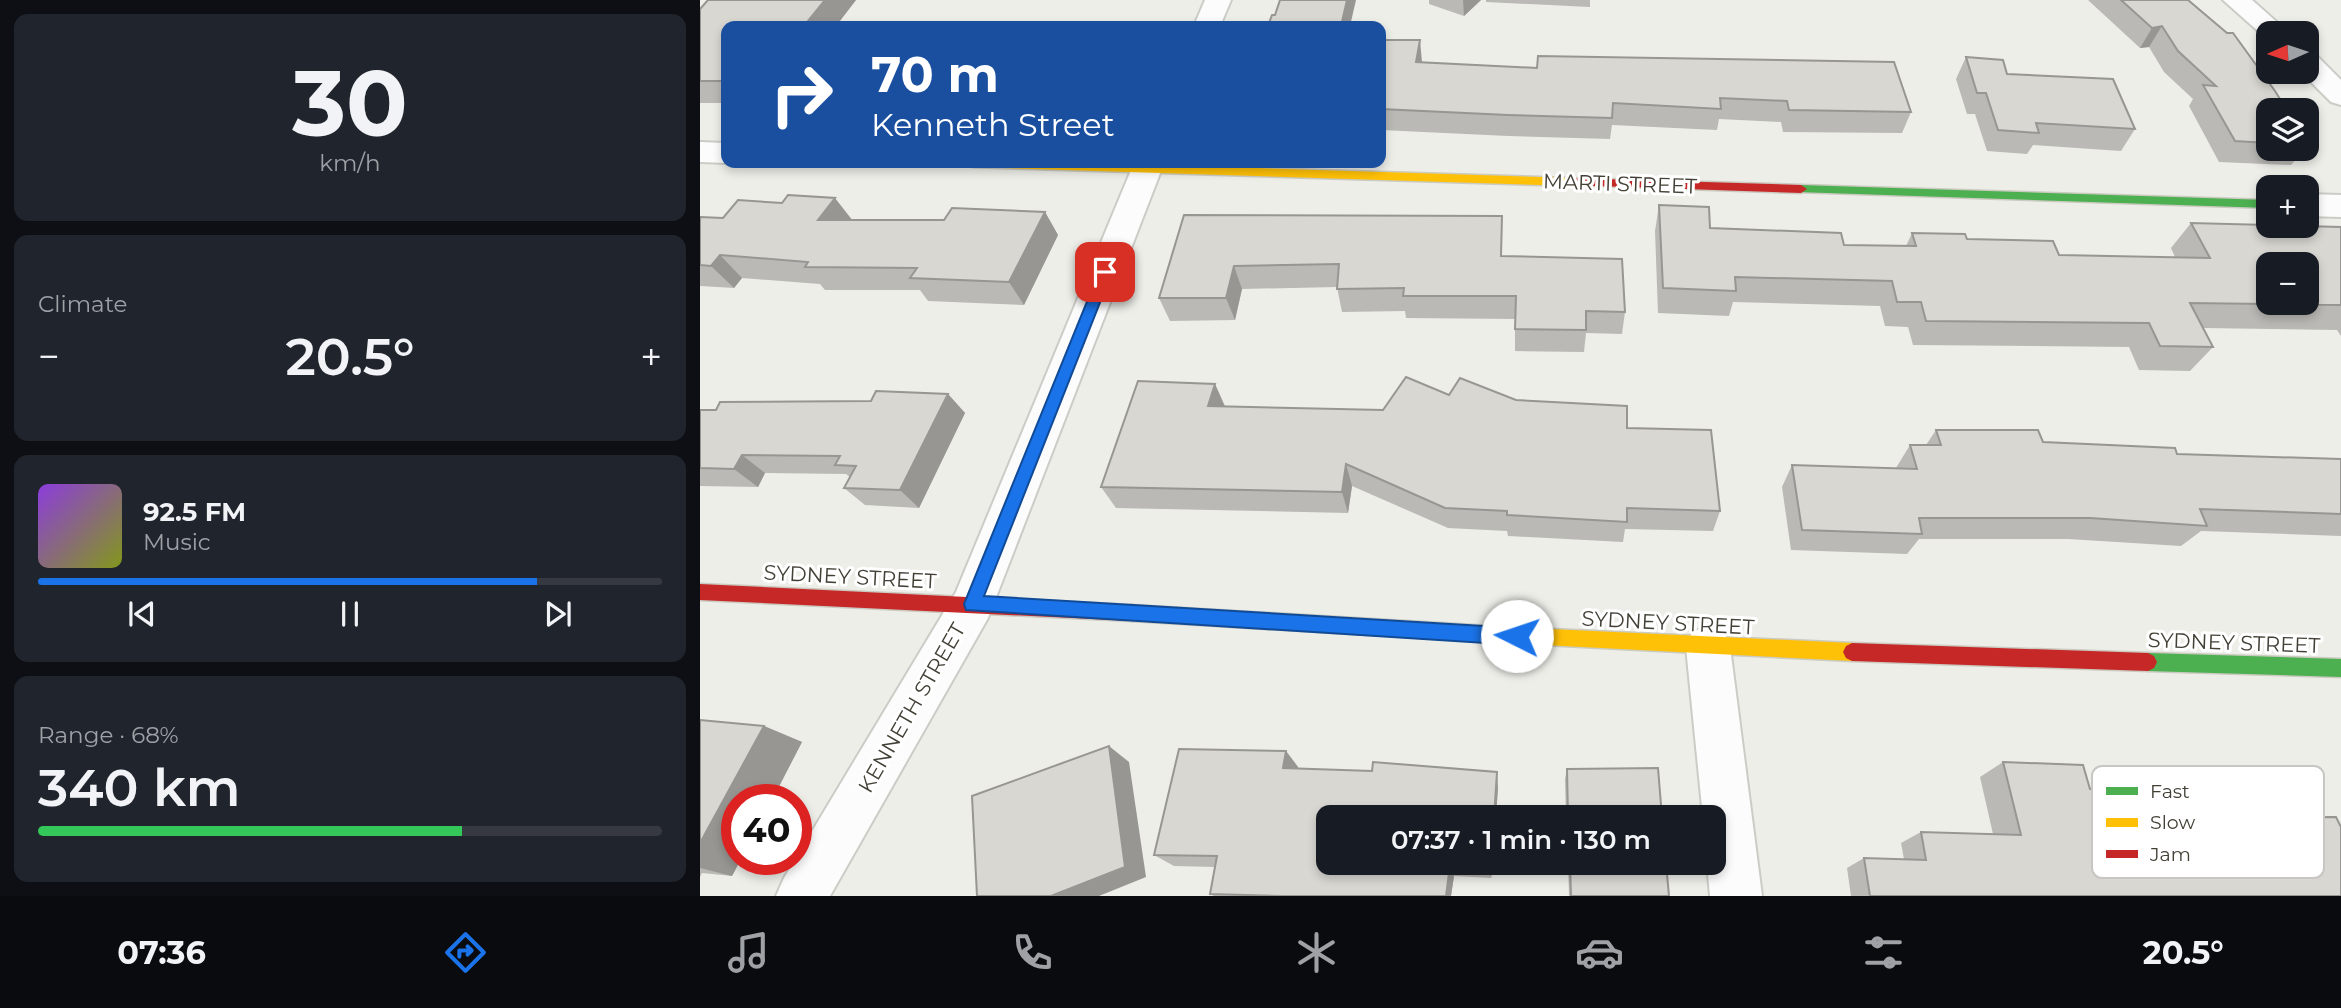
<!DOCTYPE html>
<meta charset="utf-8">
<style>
:root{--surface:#171b24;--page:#20242c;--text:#f1f3f6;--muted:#9ea1a6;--line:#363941;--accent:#1a73e8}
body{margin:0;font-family:Montserrat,sans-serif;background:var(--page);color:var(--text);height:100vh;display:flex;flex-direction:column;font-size:26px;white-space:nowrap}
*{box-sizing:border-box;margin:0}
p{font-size:23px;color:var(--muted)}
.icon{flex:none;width:38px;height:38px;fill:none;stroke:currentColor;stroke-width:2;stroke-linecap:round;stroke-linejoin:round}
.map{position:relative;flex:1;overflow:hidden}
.side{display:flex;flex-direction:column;gap:14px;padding:14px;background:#0d0f14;width:700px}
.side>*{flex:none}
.hud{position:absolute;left:21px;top:21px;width:665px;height:147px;border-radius:14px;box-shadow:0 4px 10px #0003;background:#1a4fa0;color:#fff;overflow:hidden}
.needle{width:46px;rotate:267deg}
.tools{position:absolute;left:1556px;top:21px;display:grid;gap:14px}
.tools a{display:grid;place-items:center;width:63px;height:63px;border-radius:14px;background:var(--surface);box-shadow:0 4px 10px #0003;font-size:35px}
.speed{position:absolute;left:21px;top:784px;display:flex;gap:14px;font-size:35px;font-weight:700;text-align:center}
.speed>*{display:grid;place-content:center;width:91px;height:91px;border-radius:50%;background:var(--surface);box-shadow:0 4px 10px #0003;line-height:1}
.speed .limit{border:10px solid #d22;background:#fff;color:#111}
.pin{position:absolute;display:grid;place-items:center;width:60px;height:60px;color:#fff;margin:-30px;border-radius:14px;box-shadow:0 4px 10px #0006}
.me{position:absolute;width:77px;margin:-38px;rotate:274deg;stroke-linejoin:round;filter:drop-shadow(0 0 5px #0008)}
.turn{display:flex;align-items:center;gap:24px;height:147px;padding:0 35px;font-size:32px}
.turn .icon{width:91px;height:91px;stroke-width:2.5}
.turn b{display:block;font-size:49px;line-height:60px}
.big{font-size:52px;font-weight:600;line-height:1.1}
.side .widget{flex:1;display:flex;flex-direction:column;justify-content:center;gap:10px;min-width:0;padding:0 24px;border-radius:14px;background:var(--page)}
.side .dial{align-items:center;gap:0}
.dial b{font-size:91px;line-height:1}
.song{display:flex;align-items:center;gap:21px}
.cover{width:84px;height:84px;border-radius:10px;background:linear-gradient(135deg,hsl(270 70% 55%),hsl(70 70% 35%))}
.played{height:7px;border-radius:4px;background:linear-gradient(90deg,var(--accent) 80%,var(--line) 80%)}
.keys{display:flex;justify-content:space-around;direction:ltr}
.heat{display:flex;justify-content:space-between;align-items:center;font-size:38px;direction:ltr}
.charge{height:10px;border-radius:5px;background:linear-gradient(90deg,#34c759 68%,var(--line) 0)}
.trip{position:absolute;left:616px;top:805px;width:410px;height:70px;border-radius:14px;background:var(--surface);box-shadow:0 4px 10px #0003;font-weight:600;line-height:70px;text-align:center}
.tabs{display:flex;height:112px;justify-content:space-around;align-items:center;background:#090b0e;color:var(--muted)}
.tabs .icon{width:49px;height:49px}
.tabs .active{color:var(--accent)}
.tabs b{font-size:32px;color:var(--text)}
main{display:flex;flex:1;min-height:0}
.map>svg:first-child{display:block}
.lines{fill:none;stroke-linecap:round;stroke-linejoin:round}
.street-casing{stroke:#ccccc7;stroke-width:4}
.fast-casing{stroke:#cccbc1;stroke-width:3}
.slow-casing{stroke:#cccbc1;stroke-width:3}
.jam-casing{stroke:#cccbc1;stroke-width:3}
.street{fill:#fcfcfc;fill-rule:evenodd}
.fast{fill:#4caf50;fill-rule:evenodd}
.slow{fill:#ffc107;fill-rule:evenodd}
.jam{fill:#c62828;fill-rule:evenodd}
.wall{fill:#bab9b5}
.shaded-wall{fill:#979693}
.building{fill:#d8d7d2;stroke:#979693;stroke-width:2;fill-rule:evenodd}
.route{fill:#1a73e8;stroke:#114b97;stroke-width:2}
.labels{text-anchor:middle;stroke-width:6;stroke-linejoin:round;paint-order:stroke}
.street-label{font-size:21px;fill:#434036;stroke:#fff}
.key{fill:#fff;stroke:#c7c6c3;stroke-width:2}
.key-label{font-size:19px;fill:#434036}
</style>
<main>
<section class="side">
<div class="widget dial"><b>30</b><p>km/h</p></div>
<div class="widget"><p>Climate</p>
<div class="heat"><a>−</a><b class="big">20.5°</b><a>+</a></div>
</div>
<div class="widget">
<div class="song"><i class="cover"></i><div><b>92.5 FM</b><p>Music</p></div></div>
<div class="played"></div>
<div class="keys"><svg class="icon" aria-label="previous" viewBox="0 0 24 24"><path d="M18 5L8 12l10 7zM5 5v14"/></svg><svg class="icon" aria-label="pause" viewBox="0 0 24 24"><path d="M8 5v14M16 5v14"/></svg><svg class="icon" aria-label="next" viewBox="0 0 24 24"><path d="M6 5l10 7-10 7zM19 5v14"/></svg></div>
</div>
<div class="widget"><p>Range · 68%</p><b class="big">340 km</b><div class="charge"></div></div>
</section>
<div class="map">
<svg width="1641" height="896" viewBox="0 0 1641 896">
<rect width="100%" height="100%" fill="#eeeee9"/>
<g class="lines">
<defs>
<path id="street" d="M 505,0 L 531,0 L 520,26 L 494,26 Z
M 1523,0 L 1552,0 L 1589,33 L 1568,33 L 1567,39 Z
M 1606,53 L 1616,55 L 1641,80 L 1641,105 L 1631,102 L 1601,72 L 1606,72 Z
M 0,142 L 26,143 L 26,163 L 0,162 Z
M 434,163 L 464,163 L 288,618 L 130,896 L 76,896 L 84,878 L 256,592 Z
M 1606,194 L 1641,195 L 1641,217 L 1606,216 Z
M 1008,626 L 1024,632 L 1030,647 L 1062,896 L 1010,896 L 1007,863 L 1013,863 L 1013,817 L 1003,817 L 986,647 L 992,632 Z"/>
<path id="fast" d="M 1101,185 L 1568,200 L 1568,208 L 1097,192 L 1097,186 Z
M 432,605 L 807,627 L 813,629 L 816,635 L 813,641 L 807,643 L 432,621 L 426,619 L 423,613 L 426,607 Z
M 1448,653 L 1641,659 L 1641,677 L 1448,671 L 1442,668 L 1439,662 L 1442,656 Z"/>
<path id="slow" d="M 266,163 L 393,163 L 871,178 L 877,182 L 871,186 L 272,167 Z
M 807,627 L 1152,643 L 1158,646 L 1161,652 L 1158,658 L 1152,661 L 807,643 L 801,641 L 798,635 L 801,629 Z"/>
<path id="jam" d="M 871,178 L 1101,185 L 1107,189 L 1101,193 L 867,185 L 867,179 Z
M 0,584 L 432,605 L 438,607 L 441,613 L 438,619 L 432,621 L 0,600 Z
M 1152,643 L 1448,653 L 1454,656 L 1457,662 L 1454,668 L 1448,671 L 1152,661 L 1146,658 L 1143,652 L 1146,646 Z"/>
</defs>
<use href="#street" class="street-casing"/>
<use href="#fast" class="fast-casing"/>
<use href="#slow" class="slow-casing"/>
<use href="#jam" class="jam-casing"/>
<use href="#street" class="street"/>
<use href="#fast" class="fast"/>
<use href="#slow" class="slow"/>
<use href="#jam" class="jam"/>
</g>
<path class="wall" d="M 8,0 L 156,0 L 136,26 L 26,26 L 26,103 L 0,103 L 0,9 Z
M 729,0 L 781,0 L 764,16 L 729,4 Z
M 786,0 L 890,0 L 890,7 L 786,2 Z
M 1388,0 L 1488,0 L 1568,110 L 1568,149 L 1605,149 L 1591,165 L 1519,162 L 1489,106 L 1493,99 L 1464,72 L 1449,47 L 1440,48 Z
M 681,40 L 722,62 L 1211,112 L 1202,133 L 1083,132 L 1081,122 L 1019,119 L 1017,130 L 912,125 L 910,139 L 808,136 L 681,130 Z
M 1266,57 L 1307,74 L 1435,129 L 1421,151 L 1333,145 L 1327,154 L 1287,151 L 1275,114 L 1267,114 L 1256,79 Z
M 959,205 L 1010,228 L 1144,245 L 1206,246 L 1212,233 L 1267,239 L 1359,255 L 1475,257 L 1471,248 L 1491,223 L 1641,227 L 1641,336 L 1637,330 L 1503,328 L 1513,347 L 1490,371 L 1439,370 L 1429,347 L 1213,345 L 1208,327 L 1185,326 L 1180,306 L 1033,302 L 1029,316 L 958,313 L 955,231 Z
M 345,212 L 358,235 L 324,305 L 228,301 L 220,290 L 125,290 L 120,284 L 42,278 L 34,288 L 0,286 L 0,217 L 152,220 L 244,220 Z
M 484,215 L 802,239 L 802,256 L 925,312 L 922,334 L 886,333 L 884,352 L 815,351 L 815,319 L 706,318 L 705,311 L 642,312 L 637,287 L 542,289 L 535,320 L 470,321 L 459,298 Z
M 515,384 L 525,406 L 683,410 L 749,395 L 816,400 L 927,428 L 1020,511 L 1013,531 L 925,529 L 923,542 L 808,536 L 807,531 L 748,528 L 652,486 L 648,513 L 416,508 L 401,487 Z
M 248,394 L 265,413 L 219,508 L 165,505 L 144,488 L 150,477 L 146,474 L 65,473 L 58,487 L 0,486 L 0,410 L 16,410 L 171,401 Z
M 1236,430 L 1343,442 L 1477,454 L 1641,459 L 1641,536 L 1501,531 L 1481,546 L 1368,539 L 1219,539 L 1207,554 L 1091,550 L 1082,487 L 1092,465 L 1196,468 L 1210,445 L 1226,445 Z
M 0,720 L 64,726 L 102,742 L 72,800 L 37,800 L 37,859 L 41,859 L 32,876 L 2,873 L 0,877 Z
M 586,751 L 598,767 L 598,769 L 798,787 L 796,817 L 628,817 L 628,863 L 793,863 L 791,878 L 754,876 L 751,896 L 514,896 L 510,894 L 515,867 L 474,866 L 454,855 Z
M 1303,762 L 1390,789 L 1460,818 L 1641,896 L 1151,896 L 1147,868 L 1164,858 L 1204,859 L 1201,843 L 1221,832 L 1293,834 L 1280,777 Z
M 867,769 L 962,817 L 866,817 L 865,779 Z
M 868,863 L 966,863 L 969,896 L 869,896 Z"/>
<path class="shaded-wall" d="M 125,0 L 156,0 L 136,26 L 104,26 Z
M 647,0 L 656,0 L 650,26 L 641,26 Z
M 763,0 L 781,0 L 764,16 Z
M 1462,26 L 1449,47 L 1440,48 L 1452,28 Z
M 720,40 L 722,62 L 718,83 L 716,62 Z
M 135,198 L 153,221 L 118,220 Z
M 345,212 L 358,235 L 324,305 L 309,282 Z
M 20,255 L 42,278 L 34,288 L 11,266 Z
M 534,266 L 542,289 L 535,320 L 526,298 Z
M 515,384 L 525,407 L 508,406 Z
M 248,394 L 265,413 L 219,508 L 200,490 Z
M 42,455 L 65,473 L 58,487 L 34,469 Z
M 646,464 L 652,486 L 648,513 L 642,492 Z
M 64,726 L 102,742 L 72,800 L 37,800 L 37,859 L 41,859 L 32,876 L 0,868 L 0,843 Z
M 409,746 L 429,762 L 446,877 L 399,896 L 351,896 Z
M 586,751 L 598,767 L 595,783 L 583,768 Z
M 797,772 L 798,787 L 796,817 L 794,817 Z
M 790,863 L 793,863 L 791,878 L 790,868 Z
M 750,865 L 754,876 L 751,896 L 746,896 Z"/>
<path class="building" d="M 8,0 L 125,0 L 104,26 L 26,26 L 26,81 L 0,81 L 0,9 Z
M 580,0 L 647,0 L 641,26 L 568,26 L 572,15 L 575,15 Z
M 1421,0 L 1488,0 L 1527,33 L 1533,33 L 1575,91 L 1587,110 L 1568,110 L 1568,143 L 1535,141 L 1503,85 L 1516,86 L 1478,51 L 1462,26 L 1452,28 Z
M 681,40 L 720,40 L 716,62 L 837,68 L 838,56 L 1194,62 L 1211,112 L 1089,110 L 1087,101 L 1020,98 L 1021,109 L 913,103 L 912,118 L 808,115 L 681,109 Z
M 1266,57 L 1303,60 L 1307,74 L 1413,79 L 1435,129 L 1336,123 L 1339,133 L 1298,130 L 1286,93 L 1277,93 Z
M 88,195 L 135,198 L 118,220 L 244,220 L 252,208 L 345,212 L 309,282 L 210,278 L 217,268 L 105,267 L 108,262 L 20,255 L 11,266 L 0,265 L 0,217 L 23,218 L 38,200 L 82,203 Z
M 959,205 L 1009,207 L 1010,228 L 1141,233 L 1144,245 L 1216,246 L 1212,233 L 1265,234 L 1267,239 L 1353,241 L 1359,255 L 1510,258 L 1491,223 L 1641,227 L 1641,305 L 1490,303 L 1513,347 L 1460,346 L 1449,323 L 1226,321 L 1221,302 L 1197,302 L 1192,281 L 1035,277 L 1036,291 L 963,288 ZM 1568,264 L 1606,264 L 1606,303 L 1568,303 Z
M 484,215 L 802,216 L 801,256 L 922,259 L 925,312 L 886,311 L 886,330 L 815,329 L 816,296 L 703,296 L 704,288 L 637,289 L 639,264 L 534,266 L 526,298 L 459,298 Z
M 706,377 L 749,395 L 760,378 L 816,400 L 927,406 L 927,428 L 1011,430 L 1020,511 L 927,508 L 927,522 L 807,515 L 807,511 L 745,508 L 646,464 L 642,492 L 401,487 L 438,381 L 515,384 L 508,406 L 683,410 Z
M 176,391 L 248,394 L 200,490 L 144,488 L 156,466 L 135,465 L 140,456 L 42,455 L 34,469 L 0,468 L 0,410 L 16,410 L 20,402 L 171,401 Z
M 1236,430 L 1338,430 L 1343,442 L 1475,448 L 1477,454 L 1641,459 L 1641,514 L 1500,509 L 1507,526 L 1390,518 L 1219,518 L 1222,534 L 1102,530 L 1092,465 L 1217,469 L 1210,445 L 1241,445 Z
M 0,720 L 64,726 L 0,843 Z
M 409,746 L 425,867 L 351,896 L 277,896 L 272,796 Z
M 479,749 L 586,751 L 583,768 L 672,771 L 673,762 L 797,772 L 794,817 L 628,817 L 628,863 L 790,863 L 790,868 L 750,865 L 746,896 L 583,896 L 510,894 L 517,856 L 454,855 Z
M 1303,762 L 1383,765 L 1390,789 L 1452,793 L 1460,818 L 1636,817 L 1641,827 L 1641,896 L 1170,896 L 1164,858 L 1226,860 L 1221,832 L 1321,835 Z
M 958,768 L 962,817 L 868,817 L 867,769 Z
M 870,863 L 966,863 L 969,896 L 871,896 Z"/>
<path class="route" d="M 405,267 L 412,272 L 284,596 L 817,628 L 824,630 L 826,636 L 824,642 L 817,645 L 266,610 L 264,604 L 399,272 Z"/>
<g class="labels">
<g class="street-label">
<text transform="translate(920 184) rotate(2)" y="7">MARTI STREET</text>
<text transform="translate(150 577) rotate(3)" y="7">SYDNEY STREET</text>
<text transform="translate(968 623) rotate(3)" y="7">SYDNEY STREET</text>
<text transform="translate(1534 643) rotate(2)" y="7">SYDNEY STREET</text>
<text transform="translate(212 708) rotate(-60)" y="7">KENNETH STREET</text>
</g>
</g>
<rect x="1392" y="766" width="232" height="112" rx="10" class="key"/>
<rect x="1406" y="787" width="32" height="8" fill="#4caf50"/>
<rect x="1406" y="818" width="32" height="9" fill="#ffc107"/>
<rect x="1406" y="850" width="32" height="8" fill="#c62828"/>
<g class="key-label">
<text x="1450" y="798">Fast</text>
<text x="1450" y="829">Slow</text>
<text x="1450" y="861">Jam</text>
</g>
</svg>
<div class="tools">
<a><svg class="needle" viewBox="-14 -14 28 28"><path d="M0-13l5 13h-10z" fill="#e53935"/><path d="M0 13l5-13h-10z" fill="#9ea1a6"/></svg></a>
<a><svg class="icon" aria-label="layers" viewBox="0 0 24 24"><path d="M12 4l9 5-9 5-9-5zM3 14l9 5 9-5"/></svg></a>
<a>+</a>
<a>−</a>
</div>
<div class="speed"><div class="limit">40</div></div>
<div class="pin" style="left:405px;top:272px;background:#d93025"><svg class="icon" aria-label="arrive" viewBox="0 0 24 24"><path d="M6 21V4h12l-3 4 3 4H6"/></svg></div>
<svg class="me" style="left:817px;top:636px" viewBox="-20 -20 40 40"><circle r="19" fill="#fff"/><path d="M0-13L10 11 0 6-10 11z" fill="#1a73e8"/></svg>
<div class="trip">07:37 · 1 min · 130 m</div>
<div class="hud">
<div class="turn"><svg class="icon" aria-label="right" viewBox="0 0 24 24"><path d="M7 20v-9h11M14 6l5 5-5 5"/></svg><div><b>70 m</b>Kenneth Street</div></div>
</div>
</div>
</main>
<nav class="tabs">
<b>07:36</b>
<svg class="icon active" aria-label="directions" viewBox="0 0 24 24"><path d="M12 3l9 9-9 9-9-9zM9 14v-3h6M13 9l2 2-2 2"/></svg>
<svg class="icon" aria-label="music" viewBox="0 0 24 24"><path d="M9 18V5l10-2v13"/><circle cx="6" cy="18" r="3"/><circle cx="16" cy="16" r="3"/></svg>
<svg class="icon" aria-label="phone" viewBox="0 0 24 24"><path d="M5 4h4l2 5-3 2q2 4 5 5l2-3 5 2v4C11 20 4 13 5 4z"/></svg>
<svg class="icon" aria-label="climate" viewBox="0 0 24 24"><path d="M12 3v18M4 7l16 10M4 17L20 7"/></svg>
<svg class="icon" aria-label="car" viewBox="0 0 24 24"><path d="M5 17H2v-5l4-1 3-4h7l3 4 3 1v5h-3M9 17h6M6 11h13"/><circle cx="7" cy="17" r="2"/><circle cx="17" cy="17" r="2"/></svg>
<svg class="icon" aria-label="filters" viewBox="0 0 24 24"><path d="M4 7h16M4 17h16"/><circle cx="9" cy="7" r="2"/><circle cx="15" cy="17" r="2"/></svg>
<b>20.5°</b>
</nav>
